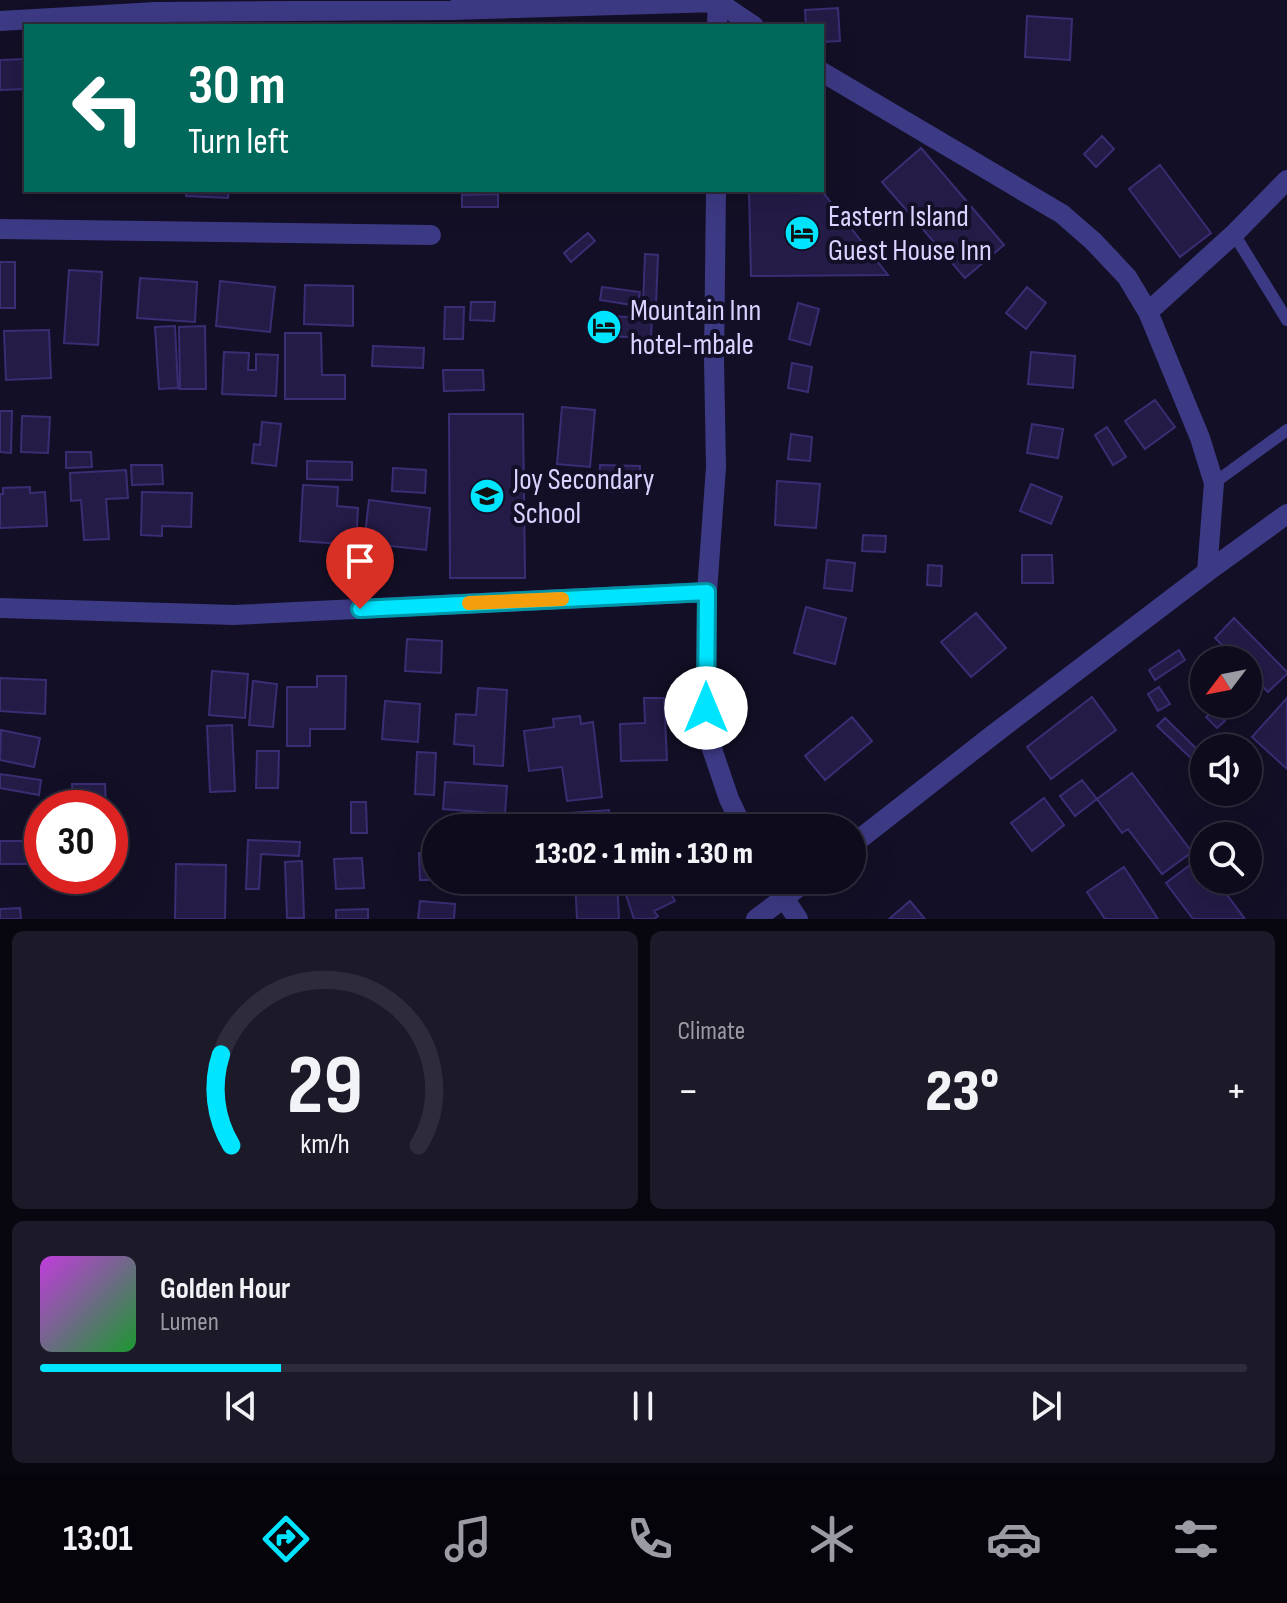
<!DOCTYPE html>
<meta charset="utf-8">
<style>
:root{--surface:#0e0b1c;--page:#1c1929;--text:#f1f3f6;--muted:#9b9ba3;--line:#2e2b3b;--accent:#00e5ff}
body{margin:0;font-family:"Sofia Sans Condensed",sans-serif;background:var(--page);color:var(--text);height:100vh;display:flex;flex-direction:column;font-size:30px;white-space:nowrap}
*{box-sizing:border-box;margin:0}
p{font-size:26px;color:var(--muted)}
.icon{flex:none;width:44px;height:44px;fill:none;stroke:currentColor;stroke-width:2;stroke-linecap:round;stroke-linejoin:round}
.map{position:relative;height:919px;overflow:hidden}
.side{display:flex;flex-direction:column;gap:12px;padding:12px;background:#08060f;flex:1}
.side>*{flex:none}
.guide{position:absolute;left:24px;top:24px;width:800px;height:168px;border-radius:0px;box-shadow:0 8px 32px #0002,0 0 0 2px var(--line);background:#00695c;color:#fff;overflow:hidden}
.needle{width:52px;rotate:238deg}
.fabs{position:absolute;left:1190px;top:646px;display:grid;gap:16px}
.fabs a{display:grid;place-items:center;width:72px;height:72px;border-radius:50%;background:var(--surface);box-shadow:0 8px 32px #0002,0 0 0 2px var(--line);font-size:40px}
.speed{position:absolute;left:24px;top:790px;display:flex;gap:16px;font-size:40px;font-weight:700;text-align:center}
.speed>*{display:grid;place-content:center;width:104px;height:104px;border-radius:50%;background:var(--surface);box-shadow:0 8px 32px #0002,0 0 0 2px var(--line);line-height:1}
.speed .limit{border:12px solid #d22;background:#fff;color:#111}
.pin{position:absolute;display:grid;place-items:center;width:68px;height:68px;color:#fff;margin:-82px -34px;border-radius:50% 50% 50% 0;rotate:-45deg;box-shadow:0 0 8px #0007}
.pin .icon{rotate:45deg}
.me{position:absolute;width:88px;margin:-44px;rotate:0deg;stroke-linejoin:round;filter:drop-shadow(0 0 6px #0008)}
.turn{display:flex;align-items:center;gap:28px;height:168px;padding:0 32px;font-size:36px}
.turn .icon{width:104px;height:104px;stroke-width:2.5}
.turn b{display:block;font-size:56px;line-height:68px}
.big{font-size:60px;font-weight:800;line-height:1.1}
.side .widget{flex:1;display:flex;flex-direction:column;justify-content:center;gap:12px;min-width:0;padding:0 28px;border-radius:12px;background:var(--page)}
.side .dial{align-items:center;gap:0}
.dial svg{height:208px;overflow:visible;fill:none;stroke:var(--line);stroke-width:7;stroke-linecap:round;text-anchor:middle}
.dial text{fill:var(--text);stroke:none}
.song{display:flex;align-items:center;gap:24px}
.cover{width:96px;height:96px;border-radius:12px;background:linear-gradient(135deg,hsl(290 70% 55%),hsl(130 70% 35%))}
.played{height:8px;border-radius:4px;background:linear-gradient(90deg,var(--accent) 20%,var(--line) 20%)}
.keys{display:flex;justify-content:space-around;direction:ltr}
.heat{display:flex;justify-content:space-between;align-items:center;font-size:44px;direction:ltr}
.side .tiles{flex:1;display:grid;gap:12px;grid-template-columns:1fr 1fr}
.widget:last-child{grid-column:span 2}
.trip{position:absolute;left:422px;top:814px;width:444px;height:80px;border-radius:40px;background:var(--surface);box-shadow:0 8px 32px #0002,0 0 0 2px var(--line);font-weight:800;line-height:80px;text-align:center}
.menu{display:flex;height:128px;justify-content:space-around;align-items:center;background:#06040b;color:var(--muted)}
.menu .icon{width:56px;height:56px}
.menu .on{color:var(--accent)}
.menu b{font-size:36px;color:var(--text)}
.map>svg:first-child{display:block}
.building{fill:#241b47;stroke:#3b2d73;stroke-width:2}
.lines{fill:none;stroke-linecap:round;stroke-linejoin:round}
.service{stroke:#3d3a85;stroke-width:12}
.minor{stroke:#3d3a85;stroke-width:20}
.route-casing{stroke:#0095a6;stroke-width:20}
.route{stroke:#00e5ff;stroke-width:14}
.slow{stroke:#f59e0b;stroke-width:14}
.labels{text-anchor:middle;stroke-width:8;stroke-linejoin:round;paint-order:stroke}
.poi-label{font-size:30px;fill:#d9d4ff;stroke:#130f26;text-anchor:start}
</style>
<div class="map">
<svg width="1287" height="919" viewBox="0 0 1287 919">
<rect width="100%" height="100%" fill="#130f26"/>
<path class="building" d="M 838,8 L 840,41 L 822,42 L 822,26 L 806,26 L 805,10 Z
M 1027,16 L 1072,19 L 1070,60 L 1025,57 Z
M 26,59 L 26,89 L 0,90 L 0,60 Z
M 1102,136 L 1114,149 L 1096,167 L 1084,154 Z
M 921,148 L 1004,245 L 965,278 L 882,182 Z
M 1160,165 L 1211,233 L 1180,257 L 1129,189 Z
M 187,190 L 229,190 L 228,198 L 186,196 Z
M 749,190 L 821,190 L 888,275 L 751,276 Z
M 498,194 L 498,207 L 462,207 L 462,195 Z
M 588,233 L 595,241 L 571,262 L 564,253 Z
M 645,254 L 658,255 L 656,305 L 643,305 Z
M 0,262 L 15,262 L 15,308 L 0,308 Z
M 69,270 L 102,272 L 98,345 L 64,343 Z
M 140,278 L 197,282 L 195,322 L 137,318 Z
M 220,281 L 275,287 L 270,332 L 216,326 Z
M 305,285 L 353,286 L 353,326 L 304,324 Z
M 602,287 L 640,292 L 638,306 L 600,300 Z
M 1027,287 L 1046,303 L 1026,329 L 1006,313 Z
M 471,302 L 495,302 L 494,321 L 470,320 Z
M 798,303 L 819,309 L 810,345 L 789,339 Z
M 445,307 L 464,307 L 463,339 L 444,339 Z
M 605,316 L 652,318 L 651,338 L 604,336 Z
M 175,326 L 178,388 L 159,389 L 155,327 Z
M 205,326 L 206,389 L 180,389 L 179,327 Z
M 49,330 L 51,378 L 6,380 L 4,331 Z
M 285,333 L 321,333 L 322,375 L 345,375 L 345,399 L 285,399 Z
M 373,346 L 424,348 L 423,368 L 372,366 Z
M 224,352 L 249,353 L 248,370 L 256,370 L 256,354 L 278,355 L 276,396 L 222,394 Z
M 1031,352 L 1075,356 L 1073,388 L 1028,384 Z
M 792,363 L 812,367 L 808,392 L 788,388 Z
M 443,370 L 483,370 L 484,390 L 444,391 Z
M 1155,400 L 1175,427 L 1145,449 L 1125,421 Z
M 562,407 L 595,410 L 590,467 L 557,464 Z
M 0,411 L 12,411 L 11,453 L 0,452 Z
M 449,414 L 523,414 L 525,578 L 450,578 Z
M 22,416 L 50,417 L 48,453 L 21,452 Z
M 262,422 L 281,424 L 276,466 L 252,463 L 254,444 L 260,445 Z
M 1032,424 L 1063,429 L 1058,458 L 1027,453 Z
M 1107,427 L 1126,457 L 1113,465 L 1095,435 Z
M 791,434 L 812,437 L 810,461 L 788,459 Z
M 66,452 L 91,452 L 92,467 L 66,468 Z
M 307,461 L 352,462 L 352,480 L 307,479 Z
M 131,465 L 162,465 L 163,484 L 132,485 Z
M 600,465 L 640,466 L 639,492 L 599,491 Z
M 393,468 L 426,470 L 425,493 L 392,491 Z
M 126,470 L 128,498 L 106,499 L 109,539 L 84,540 L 81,500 L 71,501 L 70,473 Z
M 777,481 L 820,484 L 816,528 L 775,525 Z
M 1031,484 L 1062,497 L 1051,524 L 1020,511 Z
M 303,485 L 338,487 L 337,506 L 358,508 L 356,545 L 300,541 Z
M 30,487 L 30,493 L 45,492 L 47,526 L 0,528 L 0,494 L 3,494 L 3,488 Z
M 142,492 L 192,493 L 191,527 L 162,526 L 162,536 L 141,535 Z
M 369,500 L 430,508 L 426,550 L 364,543 Z
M 863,535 L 886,536 L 885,552 L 862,551 Z
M 1022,555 L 1052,555 L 1053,583 L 1022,583 Z
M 827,560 L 855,563 L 852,591 L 824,588 Z
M 928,565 L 942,566 L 941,586 L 927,585 Z
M 806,607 L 846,618 L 835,664 L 794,653 Z
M 976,613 L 1006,648 L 971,677 L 941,642 Z
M 1234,618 L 1287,672 L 1287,674 L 1268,692 L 1248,672 L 1248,660 L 1237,660 L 1215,638 Z
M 407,639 L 442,641 L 441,673 L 405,671 Z
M 1179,650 L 1185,660 L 1155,680 L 1149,670 Z
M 212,671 L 248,674 L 245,718 L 209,715 Z
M 317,676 L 346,676 L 345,729 L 310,729 L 310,746 L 287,746 L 287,687 L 317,687 Z
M 0,678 L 46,680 L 45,714 L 0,711 Z
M 253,681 L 277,684 L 273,727 L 249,725 Z
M 1159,687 L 1170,704 L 1158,711 L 1148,694 Z
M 478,688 L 507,690 L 503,766 L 474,764 L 474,746 L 454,744 L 456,714 L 476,715 Z
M 1092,697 L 1116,730 L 1051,779 L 1027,747 Z
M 644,698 L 664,698 L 667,760 L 621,761 L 620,724 L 645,723 Z
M 1287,698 L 1287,769 L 1252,737 Z
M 385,701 L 420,704 L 418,742 L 382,739 Z
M 1215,710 L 1225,721 L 1217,728 L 1206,717 Z
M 580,716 L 581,724 L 593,722 L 602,797 L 567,801 L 562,767 L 529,771 L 524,731 L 554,727 L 553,719 Z
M 852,717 L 872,741 L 825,780 L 805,756 Z
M 1165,718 L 1200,752 L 1193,760 L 1157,726 Z
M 232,725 L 235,791 L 210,792 L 207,726 Z
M 1,730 L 40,738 L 34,767 L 0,760 Z
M 257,751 L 279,751 L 278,788 L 256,788 Z
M 417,752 L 436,753 L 434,795 L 415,794 Z
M 1132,773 L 1192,852 L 1162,874 L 1128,829 L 1122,833 L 1097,799 Z
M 0,774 L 41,780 L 39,795 L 0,788 Z
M 1082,780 L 1097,799 L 1075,816 L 1060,796 Z
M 445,782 L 507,786 L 505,814 L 443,809 Z
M 72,784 L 105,784 L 106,808 L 73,808 Z
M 1044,798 L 1064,825 L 1032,851 L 1011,823 Z
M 351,802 L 366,802 L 367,833 L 351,833 Z
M 609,810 L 610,828 L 557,828 L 556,814 Z
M 248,840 L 300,842 L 299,856 L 261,854 L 259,889 L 246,889 Z
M 0,841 L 27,841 L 27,864 L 0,864 Z
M 436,852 L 436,880 L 420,880 L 419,853 Z
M 362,858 L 364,888 L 336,889 L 334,859 Z
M 1199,858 L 1204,864 L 1204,880 L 1216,880 L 1245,919 L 1193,919 L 1166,883 Z
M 302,861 L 304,918 L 287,918 L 285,862 Z
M 176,864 L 226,865 L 225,919 L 175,919 Z
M 1124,867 L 1158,919 L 1105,919 L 1087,892 Z
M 482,880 L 542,880 L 541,890 L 482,887 Z
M 575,880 L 617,880 L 619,919 L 577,919 Z
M 650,880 L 670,880 L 665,883 L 675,901 L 654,911 L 658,916 L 654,919 L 634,919 L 626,895 L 651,883 Z
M 420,901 L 455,904 L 454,919 L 418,919 Z
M 910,901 L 925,919 L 889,919 Z
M 20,908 L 21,919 L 0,919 L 0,909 Z
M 368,909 L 368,919 L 336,919 L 336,910 Z"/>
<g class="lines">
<path class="service" d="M 1234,234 L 1287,320
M 1214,483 L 1287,430"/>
<path class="minor" d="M 0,21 L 156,12 L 451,10 L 718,2 L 754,26
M 717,26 L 718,0
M 822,72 L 1062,214 L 1093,241 L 1111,260 L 1127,277 L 1148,312 L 1200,438 L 1214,483 L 1207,572
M 716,190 L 714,359 L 716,467 L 707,592 L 706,708 L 712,749 L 729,799 L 743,828
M 0,229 L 431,235
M 1148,312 L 1234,234 L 1287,180
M 0,608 L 234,615 L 707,592
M 852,845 L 994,734 L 1207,572 L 1287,514
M 772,880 L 798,919
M 756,919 L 808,880"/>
</g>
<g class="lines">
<defs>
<path id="route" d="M 360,609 L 707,592 L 706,708"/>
</defs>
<use href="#route" class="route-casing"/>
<use href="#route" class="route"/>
<path class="slow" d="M 469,603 L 562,599"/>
</g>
<defs>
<symbol id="hotel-disc" viewBox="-11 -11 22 22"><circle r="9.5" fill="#00e5ff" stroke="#130f26"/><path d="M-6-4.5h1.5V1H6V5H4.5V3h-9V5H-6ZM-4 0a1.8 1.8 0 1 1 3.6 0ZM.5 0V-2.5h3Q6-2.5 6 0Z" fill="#111"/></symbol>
<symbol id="school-disc" viewBox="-11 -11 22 22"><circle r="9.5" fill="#00e5ff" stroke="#130f26"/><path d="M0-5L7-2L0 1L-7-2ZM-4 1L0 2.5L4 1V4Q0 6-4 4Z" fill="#111"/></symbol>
</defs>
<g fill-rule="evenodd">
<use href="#hotel-disc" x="782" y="213" width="40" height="40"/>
<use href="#hotel-disc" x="584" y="307" width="40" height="40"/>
<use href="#school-disc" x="467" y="476" width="40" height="40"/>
</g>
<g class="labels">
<g class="poi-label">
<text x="828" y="226">Eastern Island<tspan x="828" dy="34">Guest House Inn</tspan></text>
<text x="630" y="320">Mountain Inn<tspan x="630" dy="34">hotel-mbale</tspan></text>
<text x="513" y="489">Joy Secondary<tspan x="513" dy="34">School</tspan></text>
</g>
</g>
</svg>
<div class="fabs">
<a><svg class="needle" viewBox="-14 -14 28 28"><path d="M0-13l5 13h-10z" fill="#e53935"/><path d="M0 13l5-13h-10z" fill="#9b9ba3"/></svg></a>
<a><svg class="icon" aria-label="sound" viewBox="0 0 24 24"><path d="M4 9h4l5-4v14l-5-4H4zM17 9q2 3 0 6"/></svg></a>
<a><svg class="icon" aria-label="search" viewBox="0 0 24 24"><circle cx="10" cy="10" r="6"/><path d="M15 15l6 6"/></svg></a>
</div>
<div class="speed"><div class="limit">30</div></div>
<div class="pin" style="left:360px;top:609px;background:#d93025"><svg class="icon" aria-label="arrive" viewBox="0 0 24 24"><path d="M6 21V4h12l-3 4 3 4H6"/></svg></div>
<svg class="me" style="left:706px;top:708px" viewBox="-20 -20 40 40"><circle r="19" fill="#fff"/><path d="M0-13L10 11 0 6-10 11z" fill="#00e5ff"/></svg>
<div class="trip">13:02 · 1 min · 130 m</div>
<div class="guide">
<div class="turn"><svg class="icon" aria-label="left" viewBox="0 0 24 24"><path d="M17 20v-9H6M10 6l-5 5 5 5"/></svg><div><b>30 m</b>Turn left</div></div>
</div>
</div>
<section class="side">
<div class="tiles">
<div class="widget dial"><svg viewBox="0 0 100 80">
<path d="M14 69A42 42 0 1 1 86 69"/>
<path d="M14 69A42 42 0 0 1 10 34" stroke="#00e5ff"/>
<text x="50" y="56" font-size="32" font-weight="700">29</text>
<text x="50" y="72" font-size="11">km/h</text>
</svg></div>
<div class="widget"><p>Climate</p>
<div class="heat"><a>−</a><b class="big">23°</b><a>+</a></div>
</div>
<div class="widget">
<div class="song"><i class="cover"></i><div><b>Golden Hour</b><p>Lumen</p></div></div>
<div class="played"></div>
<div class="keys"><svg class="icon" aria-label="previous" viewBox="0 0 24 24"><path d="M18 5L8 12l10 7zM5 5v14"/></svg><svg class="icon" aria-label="pause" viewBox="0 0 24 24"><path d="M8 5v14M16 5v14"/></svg><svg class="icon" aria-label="next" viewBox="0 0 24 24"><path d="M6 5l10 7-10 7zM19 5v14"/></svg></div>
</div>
</div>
</section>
<nav class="menu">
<b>13:01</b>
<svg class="icon on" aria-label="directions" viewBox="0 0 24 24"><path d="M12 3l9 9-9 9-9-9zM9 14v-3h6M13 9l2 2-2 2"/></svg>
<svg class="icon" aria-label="music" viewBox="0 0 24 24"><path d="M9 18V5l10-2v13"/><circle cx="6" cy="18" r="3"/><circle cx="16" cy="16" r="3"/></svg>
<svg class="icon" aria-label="phone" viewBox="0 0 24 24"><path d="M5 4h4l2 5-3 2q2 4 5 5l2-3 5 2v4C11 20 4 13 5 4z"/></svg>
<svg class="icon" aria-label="climate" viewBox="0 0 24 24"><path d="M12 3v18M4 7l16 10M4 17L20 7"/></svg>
<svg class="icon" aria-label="car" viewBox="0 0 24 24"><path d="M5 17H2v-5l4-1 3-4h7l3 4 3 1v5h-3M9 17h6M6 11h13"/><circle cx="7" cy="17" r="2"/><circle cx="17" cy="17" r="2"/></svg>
<svg class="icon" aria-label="filters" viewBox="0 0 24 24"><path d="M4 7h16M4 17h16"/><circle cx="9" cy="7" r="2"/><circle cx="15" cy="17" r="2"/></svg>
</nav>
